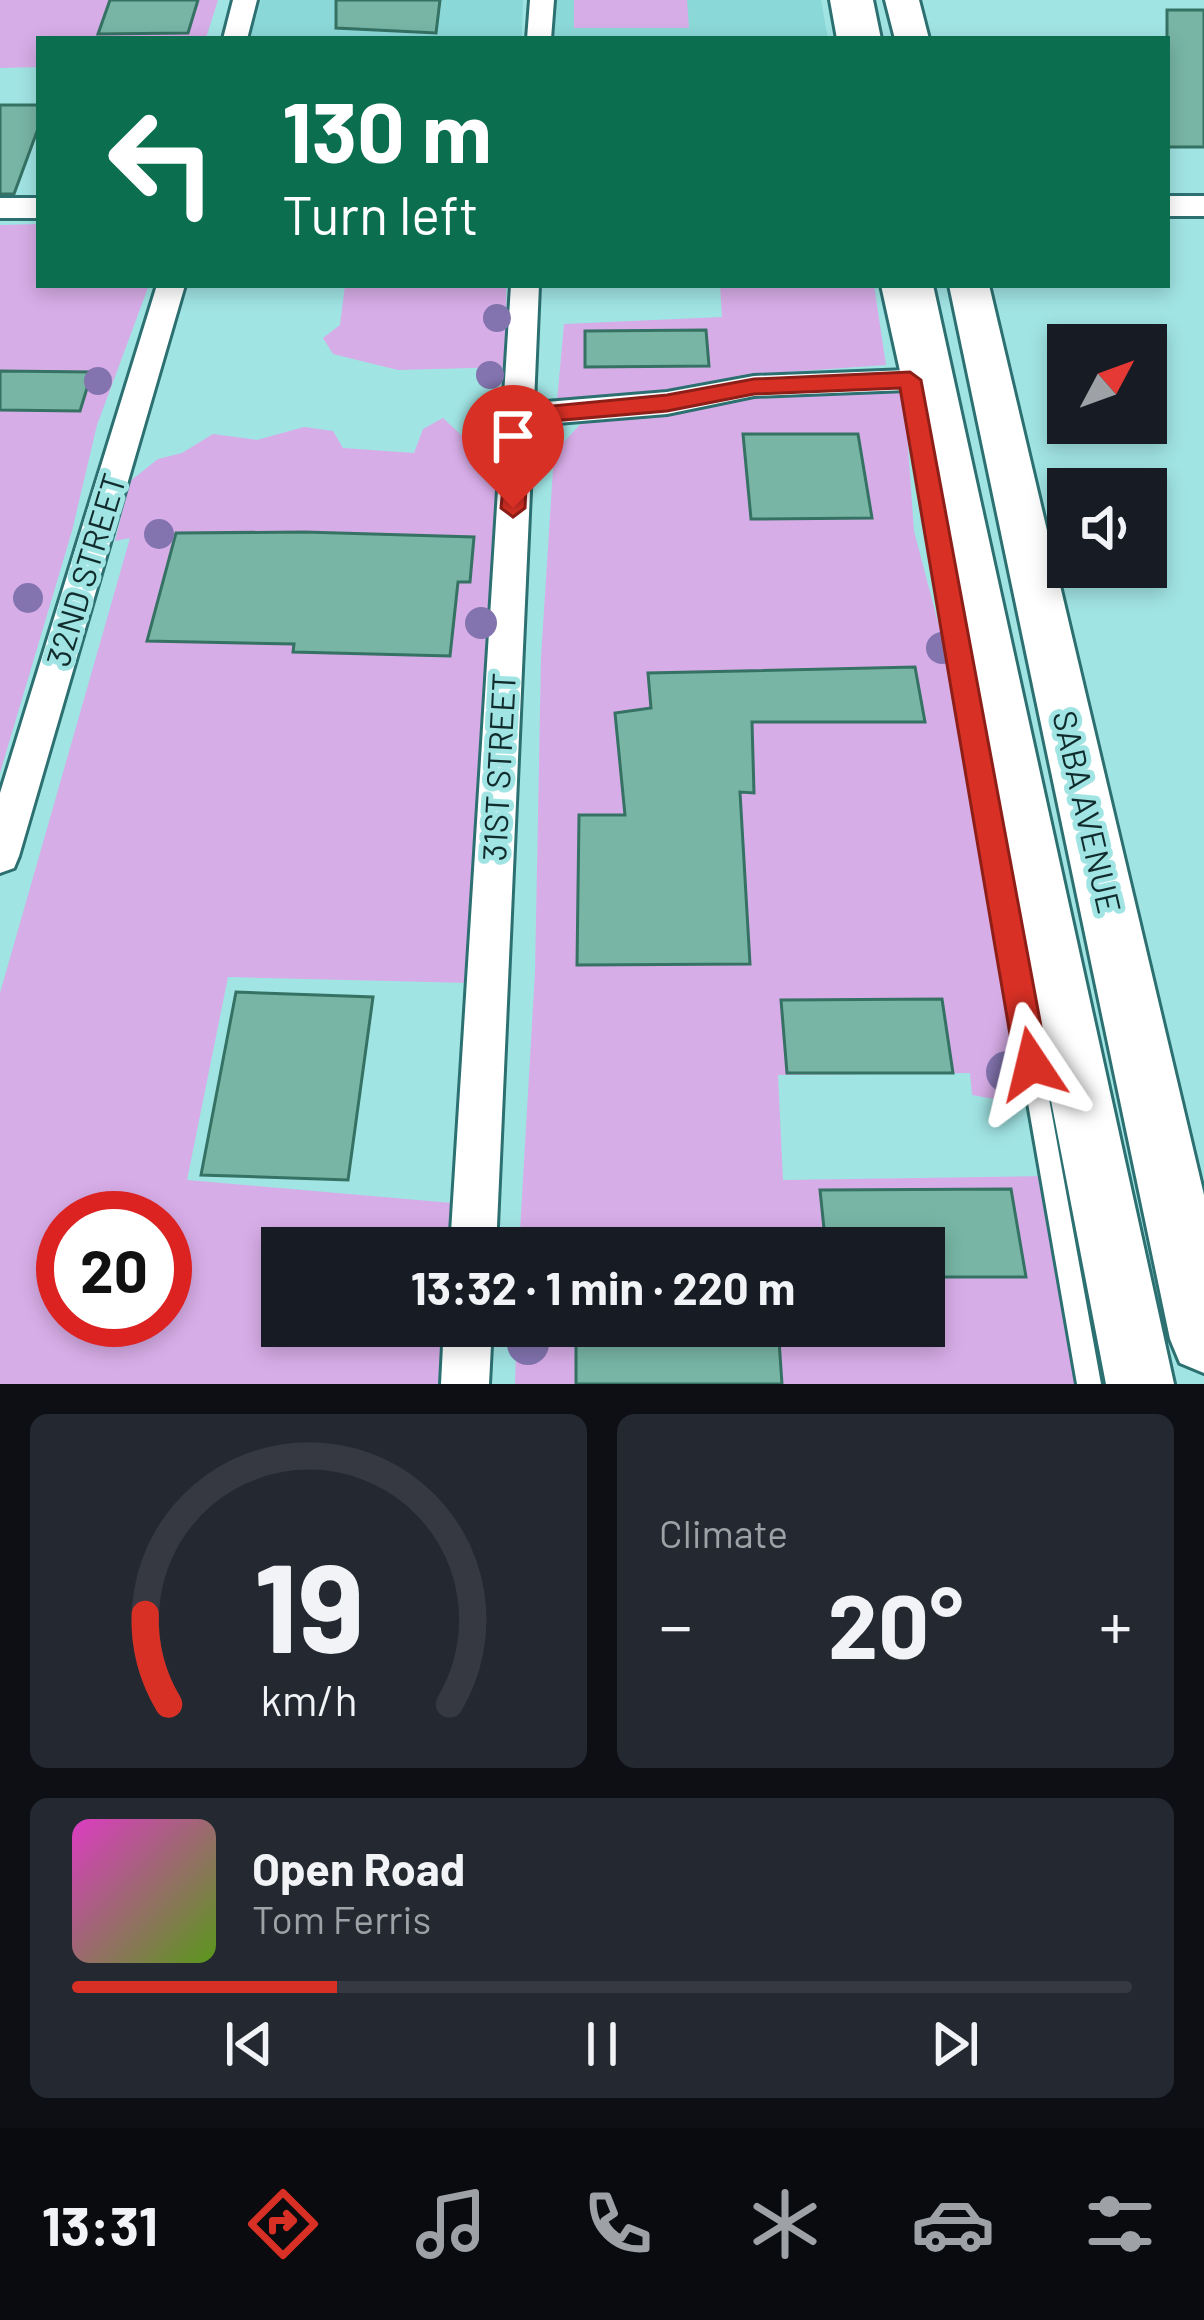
<!DOCTYPE html>
<meta charset="utf-8">
<style>
:root{--surface:#171b24;--page:#242831;--text:#f1f3f6;--muted:#9ea1a6;--line:#363941;--accent:#d93025}
body{margin:0;font-family:Barlow,sans-serif;background:var(--page);color:var(--text);height:100vh;display:flex;flex-direction:column;font-size:45px;white-space:nowrap}
*{box-sizing:border-box;margin:0}
p{font-size:39px;color:var(--muted)}
.icon{flex:none;width:66px;height:66px;fill:none;stroke:currentColor;stroke-width:2;stroke-linecap:round;stroke-linejoin:round}
.map{position:relative;height:1384px;overflow:hidden}
.side{display:flex;flex-direction:column;gap:30px;padding:30px;background:#0d0f14;flex:1}
.side>*{flex:none}
.top-card{position:absolute;left:36px;top:36px;width:1134px;height:252px;border-radius:0px;box-shadow:0 6px 18px #0003;background:#0b6e4f;color:#fff;overflow:hidden}
.needle{width:78px;rotate:49deg}
.buttons{position:absolute;left:1047px;top:324px;display:grid;gap:24px}
.buttons a{display:grid;place-items:center;width:120px;height:120px;border-radius:0px;background:var(--surface);box-shadow:0 6px 18px #0003;font-size:60px}
.speed{position:absolute;left:36px;top:1191px;display:flex;gap:24px;font-size:60px;font-weight:700;text-align:center}
.speed>*{display:grid;place-content:center;width:156px;height:156px;border-radius:50%;background:var(--surface);box-shadow:0 6px 18px #0003;line-height:1}
.speed .limit{border:18px solid #d22;background:#fff;color:#111}
.pin{position:absolute;display:grid;place-items:center;width:102px;height:102px;color:#fff;margin:-123px -51px;border-radius:50% 50% 50% 0;rotate:-45deg;box-shadow:0 0 12px #0007}
.pin .icon{rotate:45deg}
.me{position:absolute;width:132px;margin:-66px;rotate:350deg;stroke-linejoin:round;filter:drop-shadow(0 0 9px #0008)}
.turn{display:flex;align-items:center;gap:42px;height:252px;padding:0 48px;font-size:54px}
.turn .icon{width:156px;height:156px;stroke-width:2.5}
.turn b{display:block;font-size:84px;line-height:102px}
.big{font-size:90px;font-weight:700;line-height:1.1}
.side .card{flex:1;display:flex;flex-direction:column;justify-content:center;gap:18px;min-width:0;padding:0 42px;border-radius:18px;background:var(--page)}
.side .dial{align-items:center;gap:0}
.dial svg{height:312px;overflow:visible;fill:none;stroke:var(--line);stroke-width:7;stroke-linecap:round;text-anchor:middle}
.dial text{fill:var(--text);stroke:none}
.song{display:flex;align-items:center;gap:36px}
.cover{width:144px;height:144px;border-radius:18px;background:linear-gradient(135deg,hsl(310 70% 55%),hsl(90 70% 35%))}
.played{height:12px;border-radius:6px;background:linear-gradient(90deg,var(--accent) 25%,var(--line) 25%)}
.keys{display:flex;justify-content:space-around;direction:ltr}
.heat{display:flex;justify-content:space-between;align-items:center;font-size:66px;direction:ltr}
.side .tiles{flex:1;display:grid;gap:30px;grid-template-columns:1fr 1fr}
.card:last-child{grid-column:span 2}
.trip{position:absolute;left:261px;top:1227px;width:684px;height:120px;border-radius:0px;background:var(--surface);box-shadow:0 6px 18px #0003;font-weight:700;line-height:120px;text-align:center}
.tab-bar{display:flex;height:192px;justify-content:space-around;align-items:center;background:#090b0e;color:var(--muted)}
.tab-bar .icon{width:84px;height:84px}
.tab-bar .active{color:var(--accent)}
.tab-bar b{font-size:54px;color:var(--text)}
.map>svg:first-child{display:block}
.built{fill:#8bd8d9}
.green{fill:#d7ade7;fill-rule:evenodd}
.building{fill:#78b5a5;stroke:#357264;stroke-width:3}
.lines{fill:none;stroke-linecap:round;stroke-linejoin:round}
.service-casing{stroke:#2c7071;stroke-width:6}
.minor-casing{stroke:#2c7071;stroke-width:6}
.tertiary-casing{stroke:#2c7071;stroke-width:6}
.secondary-casing{stroke:#2c7071;stroke-width:6}
.service{fill:#fff;fill-rule:evenodd}
.minor{fill:#fff;fill-rule:evenodd}
.tertiary{fill:#fff;fill-rule:evenodd}
.secondary{fill:#fff;fill-rule:evenodd}
.tree{fill:#8374af}
.route{fill:#d93025;stroke:#8d1f18;stroke-width:3}
.labels{text-anchor:middle;stroke-width:10;stroke-linejoin:round;paint-order:stroke}
.street-label{font-size:33px;fill:#112c2d;stroke:#a1e4e4}
</style>
<div class="map">
<svg width="1204" height="1384" viewBox="0 0 1204 1384">
<rect width="100%" height="100%" fill="#a1e4e4"/>
<path class="built" d="M 261,0 L 523,0 L 522,39 L 250,39 Z
M 551,0 L 821,0 L 828,39 L 546,39 Z"/>
<path class="green" d="M 0,0 L 218,0 L 206,38 L 39,39 L 39,67 L 0,68 Z
M 574,0 L 687,0 L 689,28 L 574,28 Z
M 39,224 L 39,285 L 149,285 L 97,425 L 72,531 L 0,773 L 0,225 Z
M 345,285 L 506,285 L 508,367 L 398,370 L 333,354 L 323,338 L 340,325 Z
M 720,285 L 874,285 L 886,365 L 758,374 L 696,391 L 557,401 L 564,324 L 722,317 Z
M 904,391 L 914,531 L 966,729 L 1038,1107 L 972,1095 L 970,1073 L 778,1075 L 783,1180 L 1046,1176 L 1078,1384 L 515,1384 L 517,1326 L 924,1326 L 924,1248 L 519,1248 L 535,972 L 541,657 L 554,453 L 584,420 L 744,396 Z
M 443,418 L 473,446 L 504,459 L 471,983 L 228,977 L 187,1180 L 452,1203 L 451,1248 L 282,1248 L 282,1326 L 450,1326 L 448,1384 L 0,1384 L 0,993 L 130,538 L 115,541 L 129,482 L 158,459 L 182,453 L 213,434 L 257,440 L 304,427 L 333,431 L 343,448 L 414,453 L 423,429 ZM 63,1218 L 165,1218 L 165,1320 L 63,1320 Z"/>
<path class="building" d="M 110,0 L 198,0 L 188,33 L 98,34 Z
M 336,0 L 440,0 L 436,33 L 336,28 Z
M 1167,10 L 1204,10 L 1204,147 L 1167,147 Z
M 0,105 L 39,105 L 39,126 L 14,194 L 0,194 Z
M 706,330 L 709,366 L 585,367 L 585,331 Z
M 0,371 L 92,372 L 80,411 L 0,410 Z
M 743,434 L 858,434 L 872,518 L 751,519 Z
M 304,532 L 474,537 L 470,582 L 458,582 L 450,656 L 293,652 L 294,644 L 147,641 L 176,533 Z
M 915,667 L 925,722 L 752,722 L 754,793 L 740,792 L 750,964 L 577,965 L 579,815 L 625,815 L 615,713 L 651,708 L 648,673 Z
M 236,992 L 373,997 L 348,1180 L 201,1175 Z
M 942,999 L 953,1073 L 787,1073 L 781,1000 Z
M 1011,1189 L 1026,1277 L 924,1277 L 924,1248 L 826,1248 L 820,1190 Z
M 576,1326 L 778,1326 L 782,1384 L 576,1384 Z"/>
<g class="lines">
<defs>
<path id="service" d="M 830,0 L 842,0 L 849,39 L 837,39 Z
M 881,285 L 895,285 L 918,380 L 1101,1384 L 1077,1384 L 902,380 Z"/>
<path id="minor" d="M 233,0 L 257,0 L 247,39 L 223,39 Z
M 530,0 L 554,0 L 551,39 L 527,39 Z
M 157,285 L 185,285 L 19,856 L 14,868 L 0,873 L 0,793 Z
M 511,285 L 539,285 L 534,403 L 667,392 L 754,376 L 933,369 L 948,379 L 933,389 L 754,396 L 667,414 L 533,425 L 496,1248 L 450,1248 Z
M 444,1326 L 492,1326 L 489,1384 L 441,1384 Z"/>
<path id="tertiary" d="M 1167,196 L 1204,196 L 1204,216 L 1167,216 Z
M 0,198 L 39,198 L 39,218 L 0,218 Z"/>
<path id="secondary" d="M 839,0 L 873,0 L 881,39 L 847,39 Z
M 885,0 L 919,0 L 929,39 L 895,39 Z
M 893,285 L 933,285 L 1174,1384 L 1106,1384 Z
M 949,285 L 989,285 L 1204,1195 L 1204,1373 L 1180,1363 L 1170,1339 Z"/>
</defs>
<use href="#service" class="service-casing"/>
<use href="#minor" class="minor-casing"/>
<use href="#tertiary" class="tertiary-casing"/>
<use href="#secondary" class="secondary-casing"/>
<use href="#service" class="service"/>
<use href="#minor" class="minor"/>
<use href="#tertiary" class="tertiary"/>
<use href="#secondary" class="secondary"/>
</g>
<g class="tree">
<circle cx="497" cy="318" r="14"/>
<circle cx="490" cy="375" r="14"/>
<circle cx="98" cy="381" r="14"/>
<circle cx="159" cy="534" r="15"/>
<circle cx="28" cy="598" r="15"/>
<circle cx="481" cy="623" r="16"/>
<circle cx="942" cy="648" r="16"/>
<circle cx="1007" cy="1072" r="21"/>
<circle cx="528" cy="1344" r="21"/>
</g>
<path class="route" d="M 910,372 L 921,380 L 1048,1064 L 1043,1075 L 1032,1080 L 1020,1075 L 1015,1064 L 900,388 L 754,394 L 667,411 L 529,423 L 525,508 L 513,517 L 501,508 L 510,410 L 667,395 L 754,379 Z"/>
<g class="labels">
<g class="street-label">
<text transform="translate(86 570) rotate(-73)" y="12">32ND STREET</text>
<text transform="translate(499 767) rotate(-87)" y="12">31ST STREET</text>
<text transform="translate(1087 812) rotate(77)" y="12">SABA AVENUE</text>
</g>
</g>
</svg>
<div class="buttons">
<a><svg class="needle" viewBox="-14 -14 28 28"><path d="M0-13l5 13h-10z" fill="#e53935"/><path d="M0 13l5-13h-10z" fill="#9ea1a6"/></svg></a>
<a><svg class="icon" aria-label="sound" viewBox="0 0 24 24"><path d="M4 9h4l5-4v14l-5-4H4zM17 9q2 3 0 6"/></svg></a>
</div>
<div class="speed"><div class="limit">20</div></div>
<div class="pin" style="left:513px;top:508px;background:#d93025"><svg class="icon" aria-label="arrive" viewBox="0 0 24 24"><path d="M6 21V4h12l-3 4 3 4H6"/></svg></div>
<svg class="me" style="left:1032px;top:1064px" viewBox="-20 -20 40 40"><path d="M0-17L14 15 0 8-14 15z" fill="#d93025" stroke="#fff" stroke-width="4"/></svg>
<div class="trip">13:32 · 1 min · 220 m</div>
<div class="top-card">
<div class="turn"><svg class="icon" aria-label="left" viewBox="0 0 24 24"><path d="M17 20v-9H6M10 6l-5 5 5 5"/></svg><div><b>130 m</b>Turn left</div></div>
</div>
</div>
<section class="side">
<div class="tiles">
<div class="card dial"><svg viewBox="0 0 100 80">
<path d="M14 69A42 42 0 1 1 86 69"/>
<path d="M14 69A42 42 0 0 1 8 46" stroke="#d93025"/>
<text x="50" y="56" font-size="32" font-weight="700">19</text>
<text x="50" y="72" font-size="11">km/h</text>
</svg></div>
<div class="card"><p>Climate</p>
<div class="heat"><a>−</a><b class="big">20°</b><a>+</a></div>
</div>
<div class="card">
<div class="song"><i class="cover"></i><div><b>Open Road</b><p>Tom Ferris</p></div></div>
<div class="played"></div>
<div class="keys"><svg class="icon" aria-label="previous" viewBox="0 0 24 24"><path d="M18 5L8 12l10 7zM5 5v14"/></svg><svg class="icon" aria-label="pause" viewBox="0 0 24 24"><path d="M8 5v14M16 5v14"/></svg><svg class="icon" aria-label="next" viewBox="0 0 24 24"><path d="M6 5l10 7-10 7zM19 5v14"/></svg></div>
</div>
</div>
</section>
<nav class="tab-bar">
<b>13:31</b>
<svg class="icon active" aria-label="directions" viewBox="0 0 24 24"><path d="M12 3l9 9-9 9-9-9zM9 14v-3h6M13 9l2 2-2 2"/></svg>
<svg class="icon" aria-label="music" viewBox="0 0 24 24"><path d="M9 18V5l10-2v13"/><circle cx="6" cy="18" r="3"/><circle cx="16" cy="16" r="3"/></svg>
<svg class="icon" aria-label="phone" viewBox="0 0 24 24"><path d="M5 4h4l2 5-3 2q2 4 5 5l2-3 5 2v4C11 20 4 13 5 4z"/></svg>
<svg class="icon" aria-label="climate" viewBox="0 0 24 24"><path d="M12 3v18M4 7l16 10M4 17L20 7"/></svg>
<svg class="icon" aria-label="car" viewBox="0 0 24 24"><path d="M5 17H2v-5l4-1 3-4h7l3 4 3 1v5h-3M9 17h6M6 11h13"/><circle cx="7" cy="17" r="2"/><circle cx="17" cy="17" r="2"/></svg>
<svg class="icon" aria-label="filters" viewBox="0 0 24 24"><path d="M4 7h16M4 17h16"/><circle cx="9" cy="7" r="2"/><circle cx="15" cy="17" r="2"/></svg>
</nav>
